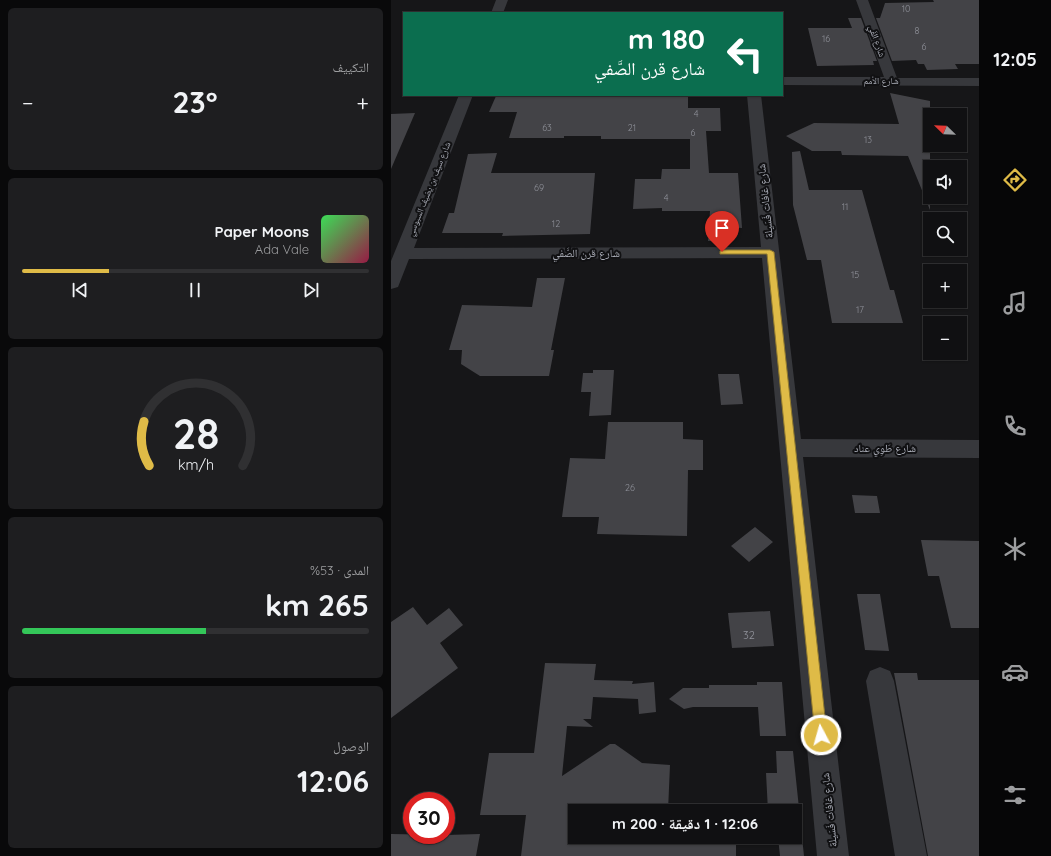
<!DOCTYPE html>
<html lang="ar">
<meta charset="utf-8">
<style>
:root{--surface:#101012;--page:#1e1e20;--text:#f1f3f6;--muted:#9c9d9f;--line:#303032;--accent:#dfbb47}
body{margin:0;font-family:Quicksand,"Noto Naskh Arabic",sans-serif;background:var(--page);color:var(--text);direction:rtl;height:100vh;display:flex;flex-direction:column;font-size:15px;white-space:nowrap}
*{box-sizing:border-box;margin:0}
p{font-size:13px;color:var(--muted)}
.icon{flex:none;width:22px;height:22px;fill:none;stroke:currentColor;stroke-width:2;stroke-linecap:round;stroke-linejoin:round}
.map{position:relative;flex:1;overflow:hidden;direction:ltr}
.details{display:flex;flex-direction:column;gap:8px;padding:8px;background:#09090a;width:391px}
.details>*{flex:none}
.hud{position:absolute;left:12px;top:12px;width:380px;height:84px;border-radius:0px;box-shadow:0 1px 3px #0004,0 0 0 1px var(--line);direction:rtl;background:#0b6e4f;color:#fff;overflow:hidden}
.needle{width:26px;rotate:293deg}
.buttons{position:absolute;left:532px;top:108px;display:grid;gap:8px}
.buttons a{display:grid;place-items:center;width:44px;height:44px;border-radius:0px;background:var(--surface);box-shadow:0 1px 3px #0004,0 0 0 1px var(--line);font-size:20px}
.speed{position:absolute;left:12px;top:792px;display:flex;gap:8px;font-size:20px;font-weight:700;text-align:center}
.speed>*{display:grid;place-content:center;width:52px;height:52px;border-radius:50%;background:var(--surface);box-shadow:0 1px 3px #0004,0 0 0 1px var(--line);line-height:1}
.speed .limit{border:6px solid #d22;background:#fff;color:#111}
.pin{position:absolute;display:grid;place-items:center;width:34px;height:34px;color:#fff;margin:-41px -17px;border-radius:50% 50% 50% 0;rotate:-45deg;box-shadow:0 0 4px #0007}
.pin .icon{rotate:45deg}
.me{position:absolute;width:44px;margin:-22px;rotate:354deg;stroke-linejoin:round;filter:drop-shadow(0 0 3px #0008)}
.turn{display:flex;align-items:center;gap:14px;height:84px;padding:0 12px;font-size:18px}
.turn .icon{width:52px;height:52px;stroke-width:2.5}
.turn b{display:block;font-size:28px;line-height:34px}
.big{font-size:30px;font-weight:700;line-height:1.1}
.details .widget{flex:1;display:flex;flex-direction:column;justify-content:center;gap:6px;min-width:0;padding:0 14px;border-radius:6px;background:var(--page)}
.details .dial{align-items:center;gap:0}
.dial svg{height:104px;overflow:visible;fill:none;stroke:var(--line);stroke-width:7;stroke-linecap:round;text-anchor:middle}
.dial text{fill:var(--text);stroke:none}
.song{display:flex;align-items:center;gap:12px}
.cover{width:48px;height:48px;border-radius:6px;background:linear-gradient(135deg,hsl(130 70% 55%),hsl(340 70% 35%))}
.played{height:4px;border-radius:2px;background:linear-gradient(90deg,var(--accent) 25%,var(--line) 25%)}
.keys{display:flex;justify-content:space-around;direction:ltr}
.heat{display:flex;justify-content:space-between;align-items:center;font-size:22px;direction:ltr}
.charge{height:6px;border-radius:3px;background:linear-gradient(90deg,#34c759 53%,var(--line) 0)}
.trip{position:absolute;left:177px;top:804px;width:234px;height:40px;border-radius:0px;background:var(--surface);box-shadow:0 1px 3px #0004,0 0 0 1px var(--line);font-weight:700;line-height:40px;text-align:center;direction:rtl}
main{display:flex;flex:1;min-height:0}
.menu{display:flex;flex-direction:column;width:72px;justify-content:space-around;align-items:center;background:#060607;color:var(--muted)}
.menu .icon{width:28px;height:28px}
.menu .active{color:var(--accent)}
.menu b{font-size:18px;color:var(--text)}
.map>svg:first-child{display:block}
.building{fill:#434347}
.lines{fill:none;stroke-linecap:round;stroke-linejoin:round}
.minor{fill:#37383c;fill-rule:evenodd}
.route{fill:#dfbb47;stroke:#917a2e}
.labels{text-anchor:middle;stroke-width:4;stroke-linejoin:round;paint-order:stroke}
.number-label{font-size:9px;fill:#90929a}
.far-street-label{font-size:9px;fill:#a9acb6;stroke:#111113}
.street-label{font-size:11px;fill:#a9acb6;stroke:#111113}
.near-number-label{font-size:11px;fill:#90929a}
</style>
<main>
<nav class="menu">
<b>12:05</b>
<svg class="icon active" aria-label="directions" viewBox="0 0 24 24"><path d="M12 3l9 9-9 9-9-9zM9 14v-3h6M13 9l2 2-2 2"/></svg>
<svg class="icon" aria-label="music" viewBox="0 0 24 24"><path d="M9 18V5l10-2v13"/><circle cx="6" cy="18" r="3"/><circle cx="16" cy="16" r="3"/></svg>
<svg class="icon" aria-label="phone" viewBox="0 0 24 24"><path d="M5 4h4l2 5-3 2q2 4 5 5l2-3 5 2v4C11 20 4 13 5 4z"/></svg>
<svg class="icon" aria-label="climate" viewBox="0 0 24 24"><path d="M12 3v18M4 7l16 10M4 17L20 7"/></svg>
<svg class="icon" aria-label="car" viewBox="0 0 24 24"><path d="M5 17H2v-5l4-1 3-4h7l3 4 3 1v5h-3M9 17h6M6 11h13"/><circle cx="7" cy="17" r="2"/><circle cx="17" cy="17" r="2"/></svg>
<svg class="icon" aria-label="filters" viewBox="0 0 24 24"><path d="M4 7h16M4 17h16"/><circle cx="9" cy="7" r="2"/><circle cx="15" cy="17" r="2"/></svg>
</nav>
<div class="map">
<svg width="588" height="856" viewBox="0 0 588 856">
<rect width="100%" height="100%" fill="#161618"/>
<path class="building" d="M 542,0 L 588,0 L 588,64 L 564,64 L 567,69 L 536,70 L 533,64 L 527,64 L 525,60 L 501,61 L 485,18 L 489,18 L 494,3 L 543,2 Z
M 457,18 L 470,18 L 486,61 L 482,61 L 483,65 L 426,66 L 417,28 L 461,28 Z
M 499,93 L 539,101 L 539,210 L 517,156 L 451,155 L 450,151 L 421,151 L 395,136 L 423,123 L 508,124 Z
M 297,95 L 297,108 L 329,108 L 330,131 L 315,131 L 318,173 L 347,173 L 351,228 L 335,227 L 335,241 L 317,241 L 319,211 L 271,211 L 271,208 L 242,209 L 244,179 L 270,179 L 271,169 L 299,169 L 299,139 L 210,139 L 210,136 L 173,136 L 173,138 L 118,138 L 126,112 L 98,112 L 105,96 Z
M 24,113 L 0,169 L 0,114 Z
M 409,151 L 418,190 L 471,190 L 499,290 L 503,290 L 512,323 L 441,323 L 430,260 L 416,260 L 402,205 L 401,152 Z
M 106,153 L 100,173 L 204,173 L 199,234 L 111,236 L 112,233 L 51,233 L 58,213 L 63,213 L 77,154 Z
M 146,278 L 174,278 L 160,350 L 163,350 L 158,376 L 89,376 L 70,364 L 71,350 L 58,350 L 71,305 L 141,307 Z
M 202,370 L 223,370 L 220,415 L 198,416 L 200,392 L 190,392 L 192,373 L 202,373 Z
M 327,374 L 348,374 L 352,404 L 330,405 Z
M 217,422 L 292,422 L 292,439 L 312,440 L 312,470 L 297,470 L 296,536 L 206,534 L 208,517 L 171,517 L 179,458 L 214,459 Z
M 461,495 L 486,496 L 489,513 L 464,513 Z
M 364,527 L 382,542 L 358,562 L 340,546 Z
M 530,540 L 588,541 L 588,628 L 560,628 L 548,576 L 537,576 Z
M 466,594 L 489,594 L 498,651 L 474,650 Z
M 22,607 L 36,625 L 58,608 L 72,625 L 49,643 L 67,668 L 0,718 L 0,622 Z
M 379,611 L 383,646 L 341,648 L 337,613 Z
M 154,663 L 205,664 L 203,680 L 242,681 L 241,684 L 263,682 L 265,712 L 248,714 L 247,699 L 202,697 L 200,719 L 192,719 L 202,727 L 176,726 L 171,776 L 219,744 L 224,744 L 251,763 L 279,765 L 277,811 L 184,811 L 184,837 L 345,837 L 345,856 L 130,856 L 135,815 L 89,815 L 98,753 L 143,753 Z
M 503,673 L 526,673 L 527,680 L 588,680 L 588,856 L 537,856 Z
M 366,682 L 391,682 L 395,736 L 369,736 L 367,707 L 302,707 L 293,709 L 278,699 L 292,688 L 318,688 L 318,685 L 366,685 Z
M 385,751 L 402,751 L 413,856 L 389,856 L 387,837 L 404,837 L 404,811 L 377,811 L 375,773 L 386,773 Z
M 0,834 L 55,835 L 89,834 L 85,856 L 0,856 Z"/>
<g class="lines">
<path class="minor" d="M 105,0 L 117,0 L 112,13 L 100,13 Z
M 465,0 L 477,0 L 506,78 L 588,78 L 588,86 L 391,85 L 391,77 L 493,77 Z
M 68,95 L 82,95 L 23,248 L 370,247 L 356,95 L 370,95 L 410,439 L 588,440 L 588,458 L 412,457 L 458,856 L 426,856 L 371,258 L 18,259 L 7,287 L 0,289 L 0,261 Z
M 489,667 L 499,671 L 503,681 L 536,856 L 504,856 L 475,681 L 479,671 Z"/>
</g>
<path class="route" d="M 331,250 L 379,250 L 383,252 L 436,735 L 434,739 L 430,741 L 425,739 L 424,735 L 376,254 L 329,254 L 329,251 Z"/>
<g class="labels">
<g class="number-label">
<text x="515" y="12">10</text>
<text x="526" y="34">8</text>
<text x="435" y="42">16</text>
<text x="533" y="50">6</text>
<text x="305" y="117">4</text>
<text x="156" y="131">63</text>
<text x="241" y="131">21</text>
<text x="302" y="136">6</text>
<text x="477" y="143">13</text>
<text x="148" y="191">69</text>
<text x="275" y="201">4</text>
<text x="454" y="210">11</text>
<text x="165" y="227">12</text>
<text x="464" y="278">15</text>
<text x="469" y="313">17</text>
<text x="239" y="491">26</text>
</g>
<g class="far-street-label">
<text transform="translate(486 41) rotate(70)" y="3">شارع الفَي</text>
<text x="490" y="84">شارع الأمم</text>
<text transform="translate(38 189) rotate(-68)" y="3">شارع سيف بن يضيف السبوسي</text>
</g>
<g class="street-label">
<text transform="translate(374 201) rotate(-96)" y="4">شارع غافات فَسَيلة</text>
<text x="195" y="257">شارع قرن الصَّفي</text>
<text x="494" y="452">شارع طَوِي عناد</text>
<text transform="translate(438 810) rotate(-96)" y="4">شارع غافات فَسَيلة</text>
</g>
<g class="near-number-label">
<text x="358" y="639">32</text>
</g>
</g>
</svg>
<div class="buttons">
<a><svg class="needle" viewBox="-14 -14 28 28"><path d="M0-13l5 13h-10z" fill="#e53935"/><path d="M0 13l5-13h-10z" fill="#9c9d9f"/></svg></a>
<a><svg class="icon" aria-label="sound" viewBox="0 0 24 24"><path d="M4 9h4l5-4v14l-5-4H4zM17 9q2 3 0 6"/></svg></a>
<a><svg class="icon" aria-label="search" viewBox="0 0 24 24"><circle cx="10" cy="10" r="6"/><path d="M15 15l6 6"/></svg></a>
<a>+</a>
<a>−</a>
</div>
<div class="speed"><div class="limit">30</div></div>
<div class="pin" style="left:331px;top:252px;background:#d93025"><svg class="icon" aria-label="arrive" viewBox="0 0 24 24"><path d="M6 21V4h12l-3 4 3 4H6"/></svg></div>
<svg class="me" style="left:430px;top:735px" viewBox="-20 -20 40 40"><circle r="17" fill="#dfbb47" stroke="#fff" stroke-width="3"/><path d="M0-11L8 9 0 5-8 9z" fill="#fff"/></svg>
<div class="trip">12:06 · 1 دقيقة · 200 m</div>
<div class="hud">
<div class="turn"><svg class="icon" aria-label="left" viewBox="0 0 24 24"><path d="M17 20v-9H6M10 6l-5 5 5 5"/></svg><div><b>180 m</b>شارع قرن الصَّفي</div></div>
</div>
</div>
<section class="details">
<div class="widget"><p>التكييف</p>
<div class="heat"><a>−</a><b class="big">23°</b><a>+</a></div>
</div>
<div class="widget">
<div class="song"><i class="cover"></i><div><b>Paper Moons</b><p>Ada Vale</p></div></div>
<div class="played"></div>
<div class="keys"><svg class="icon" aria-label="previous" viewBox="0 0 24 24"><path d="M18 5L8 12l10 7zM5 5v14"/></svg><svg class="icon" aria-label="pause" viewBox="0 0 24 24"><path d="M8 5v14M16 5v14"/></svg><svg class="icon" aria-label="next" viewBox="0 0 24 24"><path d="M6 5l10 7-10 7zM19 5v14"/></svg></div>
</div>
<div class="widget dial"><svg viewBox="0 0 100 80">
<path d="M14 69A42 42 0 1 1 86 69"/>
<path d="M14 69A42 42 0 0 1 10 35" stroke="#dfbb47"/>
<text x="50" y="56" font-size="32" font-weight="700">28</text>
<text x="50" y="72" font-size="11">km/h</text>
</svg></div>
<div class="widget"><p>المدى · 53%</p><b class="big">265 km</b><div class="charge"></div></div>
<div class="widget"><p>الوصول</p><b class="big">12:06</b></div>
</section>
</main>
